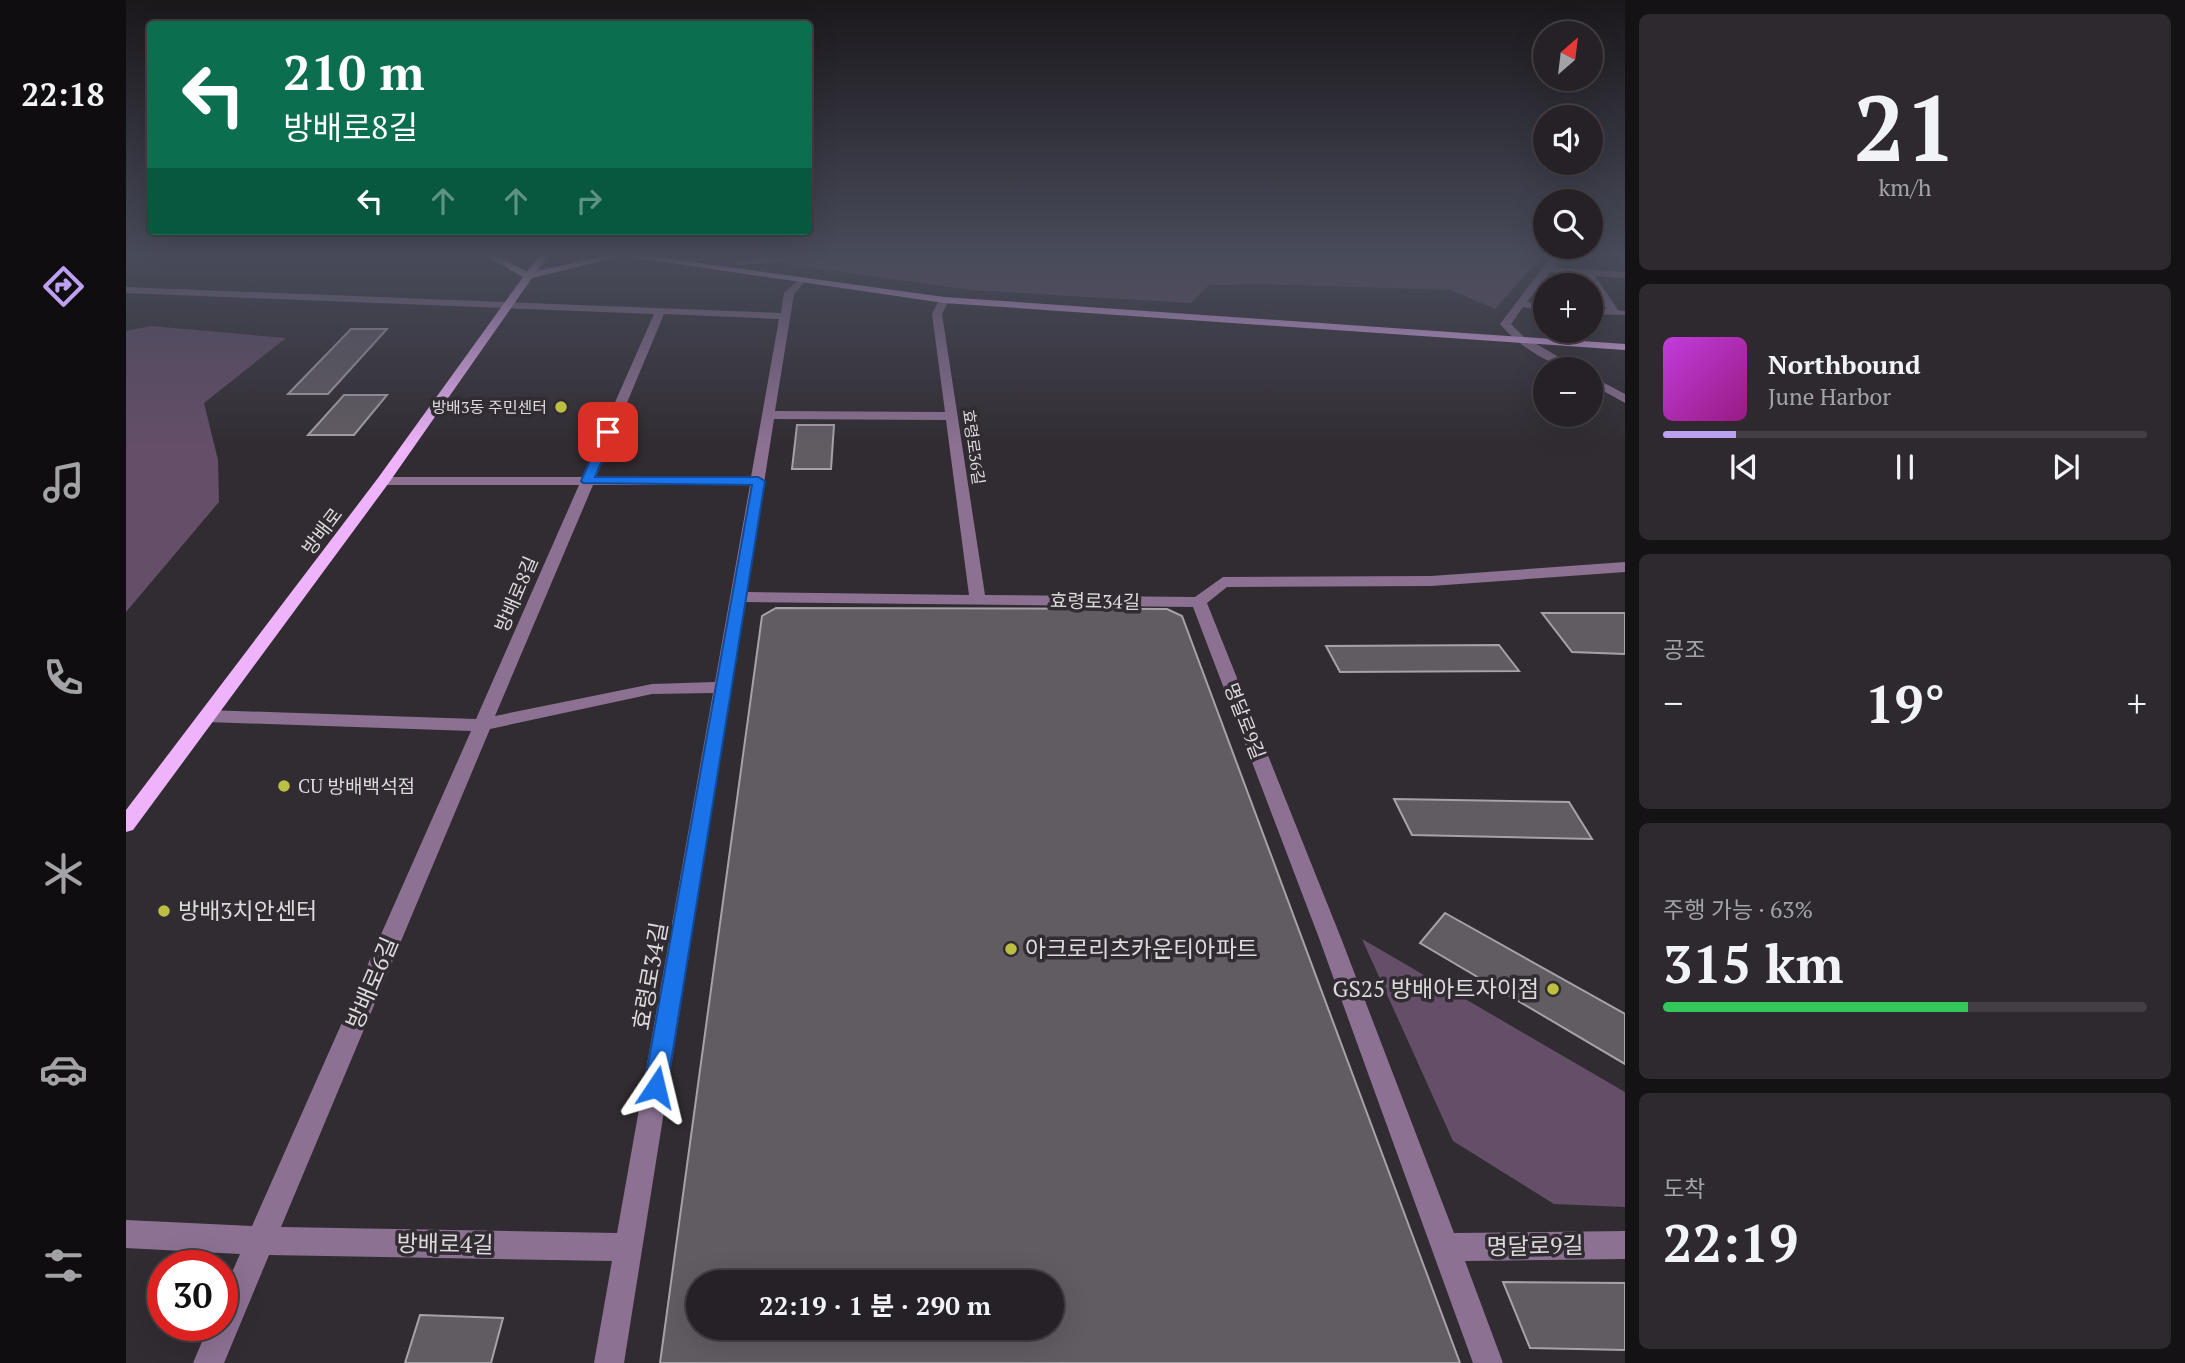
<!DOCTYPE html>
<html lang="ko">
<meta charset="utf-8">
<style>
:root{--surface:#252126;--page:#2d292e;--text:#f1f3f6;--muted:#a3a3a7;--line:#423e43;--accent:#bca0f2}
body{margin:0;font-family:"PT Serif","Noto Sans KR",serif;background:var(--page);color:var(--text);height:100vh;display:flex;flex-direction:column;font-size:26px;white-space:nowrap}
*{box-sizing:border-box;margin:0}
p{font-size:23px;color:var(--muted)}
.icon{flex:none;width:38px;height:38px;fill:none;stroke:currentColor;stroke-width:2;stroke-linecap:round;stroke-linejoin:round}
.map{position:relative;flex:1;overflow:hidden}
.side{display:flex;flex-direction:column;gap:14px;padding:14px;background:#141215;width:560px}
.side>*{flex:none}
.hud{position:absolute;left:21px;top:21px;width:665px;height:214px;border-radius:7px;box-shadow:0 7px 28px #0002,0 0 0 2px var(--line);background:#0b6e4f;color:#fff;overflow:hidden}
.needle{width:46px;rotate:28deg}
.controls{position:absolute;left:1407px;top:21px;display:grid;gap:14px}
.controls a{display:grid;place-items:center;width:70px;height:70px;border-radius:50%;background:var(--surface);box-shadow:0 7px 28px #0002,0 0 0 2px var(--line);font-size:35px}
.speed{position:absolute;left:21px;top:1250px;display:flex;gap:14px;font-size:35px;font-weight:700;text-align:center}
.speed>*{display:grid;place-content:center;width:91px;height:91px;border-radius:50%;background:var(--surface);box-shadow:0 7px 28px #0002,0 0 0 2px var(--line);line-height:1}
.speed .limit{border:10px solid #d22;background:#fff;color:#111}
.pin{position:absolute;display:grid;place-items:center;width:60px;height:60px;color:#fff;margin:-30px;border-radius:14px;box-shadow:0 4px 10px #0006}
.me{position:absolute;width:77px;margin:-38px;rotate:10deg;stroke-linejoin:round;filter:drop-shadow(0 0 5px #0008)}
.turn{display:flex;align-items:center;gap:24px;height:147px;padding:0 21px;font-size:32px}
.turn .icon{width:91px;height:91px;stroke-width:2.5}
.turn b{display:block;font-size:49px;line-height:60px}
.lanes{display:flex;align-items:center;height:66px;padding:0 21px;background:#0003;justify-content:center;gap:35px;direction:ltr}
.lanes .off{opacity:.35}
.big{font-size:52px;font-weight:700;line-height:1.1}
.side .card{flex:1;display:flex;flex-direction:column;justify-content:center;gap:10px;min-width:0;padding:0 24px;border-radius:10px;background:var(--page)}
.side .dial{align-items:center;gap:0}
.dial b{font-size:91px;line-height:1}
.song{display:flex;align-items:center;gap:21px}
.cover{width:84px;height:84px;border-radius:10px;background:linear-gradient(135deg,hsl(290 70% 55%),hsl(310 70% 35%))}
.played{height:7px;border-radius:4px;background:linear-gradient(90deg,var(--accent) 15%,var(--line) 15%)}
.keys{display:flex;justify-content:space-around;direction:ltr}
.heat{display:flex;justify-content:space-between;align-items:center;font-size:38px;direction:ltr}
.charge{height:10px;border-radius:5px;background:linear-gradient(90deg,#34c759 63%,var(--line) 0)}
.trip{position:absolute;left:560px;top:1270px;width:378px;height:70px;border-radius:35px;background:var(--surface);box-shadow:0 7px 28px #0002,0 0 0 2px var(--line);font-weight:700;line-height:70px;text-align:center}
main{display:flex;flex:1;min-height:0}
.tabs{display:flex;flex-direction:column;width:126px;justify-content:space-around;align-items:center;background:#0f0d0f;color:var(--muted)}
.tabs .icon{width:49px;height:49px}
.tabs .current{color:var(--accent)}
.tabs b{font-size:32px;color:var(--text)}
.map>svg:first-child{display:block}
.green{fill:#644e68}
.building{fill:#615b62;stroke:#a7a1a8;stroke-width:2;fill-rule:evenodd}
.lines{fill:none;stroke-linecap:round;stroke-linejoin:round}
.minor{fill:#8d7193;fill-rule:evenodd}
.major{fill:#eeb3fa;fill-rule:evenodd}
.route{fill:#1a73e8;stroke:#114b97;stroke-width:2}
.poi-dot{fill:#bdbf43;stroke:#312c32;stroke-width:2.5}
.labels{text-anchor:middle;stroke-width:7;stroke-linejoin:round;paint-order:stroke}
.far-poi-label{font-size:16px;fill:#dddadd;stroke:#312c32;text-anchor:end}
.far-street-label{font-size:16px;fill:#dddadd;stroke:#312c32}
.street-label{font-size:19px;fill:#dddadd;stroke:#312c32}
.poi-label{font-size:19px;fill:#dddadd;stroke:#312c32;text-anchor:start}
.near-poi-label{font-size:23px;fill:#dddadd;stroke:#312c32;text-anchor:start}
.near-street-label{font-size:23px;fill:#dddadd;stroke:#312c32}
</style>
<main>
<nav class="tabs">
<b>22:18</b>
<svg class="icon current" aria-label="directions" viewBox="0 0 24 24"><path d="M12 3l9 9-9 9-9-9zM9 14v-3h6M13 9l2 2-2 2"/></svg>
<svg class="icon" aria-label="music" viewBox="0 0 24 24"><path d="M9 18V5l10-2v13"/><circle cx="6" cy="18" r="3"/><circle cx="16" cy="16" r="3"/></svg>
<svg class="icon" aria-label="phone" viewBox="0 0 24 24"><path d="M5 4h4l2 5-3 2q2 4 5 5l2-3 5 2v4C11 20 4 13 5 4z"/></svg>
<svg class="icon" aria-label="climate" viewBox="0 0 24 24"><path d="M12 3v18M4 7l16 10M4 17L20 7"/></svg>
<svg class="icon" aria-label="car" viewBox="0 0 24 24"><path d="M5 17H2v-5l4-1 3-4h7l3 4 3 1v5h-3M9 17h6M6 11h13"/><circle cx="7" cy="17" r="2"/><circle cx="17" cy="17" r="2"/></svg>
<svg class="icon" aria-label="filters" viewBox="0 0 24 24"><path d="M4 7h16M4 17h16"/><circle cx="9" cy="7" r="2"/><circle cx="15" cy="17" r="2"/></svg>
</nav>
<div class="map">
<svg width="1499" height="1363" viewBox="0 0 1499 1363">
<rect width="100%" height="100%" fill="#312c32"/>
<path class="green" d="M 633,256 L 1416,256 L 1369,309 L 1325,290 L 1137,284 L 1083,285 L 1065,303 L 845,290 L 646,262 L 636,260 Z
M 25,326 L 160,338 L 78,403 L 92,460 L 93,502 L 0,612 L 0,331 Z
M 1236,939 L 1499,1092 L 1499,1207 L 1428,1204 L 1327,1141 Z"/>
<path class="building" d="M 225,329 L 261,329 L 202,394 L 162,394 Z
M 218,395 L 261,395 L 228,435 L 182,435 Z
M 671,425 L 708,425 L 705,469 L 666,469 Z
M 650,608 L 1041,609 L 1056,616 L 1334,1363 L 534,1363 L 636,616 ZM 572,1283 L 926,1283 L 926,1328 L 572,1328 Z
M 1416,613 L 1499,613 L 1499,654 L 1446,652 Z
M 1373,645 L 1393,671 L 1214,672 L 1200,646 Z
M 1268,799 L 1443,802 L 1466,839 L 1286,835 Z
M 1319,913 L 1499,1014 L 1499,1064 L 1294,943 Z
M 1377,1282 L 1499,1283 L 1499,1350 L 1404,1348 Z
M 294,1315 L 377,1318 L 365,1363 L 279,1363 Z"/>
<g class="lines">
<path class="minor" d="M 1426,256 L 1435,256 L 1428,267 L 1499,272 L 1499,278 L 1469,276 L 1492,310 L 1499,311 L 1499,315 L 1465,314 L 1465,308 L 1481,309 L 1459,275 L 1424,272 L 1401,302 L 1419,304 L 1419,310 L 1397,307 L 1385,324 L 1397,336 L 1453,369 C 1426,369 1391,344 1374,324 Z
M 649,258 L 652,259 L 652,263 L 613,265 L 608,262 L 613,259 Z
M 676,277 L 681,280 L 668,294 L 649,411 L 819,412 L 806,314 L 814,298 L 823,300 L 816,314 L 859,595 L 1069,597 L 1097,577 L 1305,576 L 1499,562 L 1499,572 L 1305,586 L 1101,587 L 1081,603 L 1215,938 L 1328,1233 L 1499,1231 L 1499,1259 L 1339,1261 L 1377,1363 L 1347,1363 L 1193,938 L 1067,607 L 619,602 L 498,1363 L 468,1363 L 486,1261 L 143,1255 L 98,1363 L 67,1363 L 83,1325 L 96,1325 L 96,1295 L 114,1254 L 0,1248 L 0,1220 L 126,1226 L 345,731 L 81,722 L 72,716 L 81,710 L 350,719 L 453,485 L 257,485 L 250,481 L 257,477 L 456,477 L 528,314 L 0,293 L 0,287 L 655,313 L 658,293 ZM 538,314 L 653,319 L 625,477 L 470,477 ZM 648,419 L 820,420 L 843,595 L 621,592 ZM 467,485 L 624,485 L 589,682 L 526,684 L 369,716 ZM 587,693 L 491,1233 L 155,1227 L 364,729 L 526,694 Z
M 1465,376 L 1499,394 L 1499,403 L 1465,384 Z"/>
<path class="major" d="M 360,256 L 371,256 L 401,272 L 413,256 L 422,256 L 411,271 L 478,256 L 496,256 L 406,278 L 262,484 L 7,830 L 0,832 L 0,810 L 252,478 L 397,277 Z
M 497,256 L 523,256 L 818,297 L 1499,344 L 1499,350 L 818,303 Z"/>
</g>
<linearGradient id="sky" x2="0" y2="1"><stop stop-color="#1b181c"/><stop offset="0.57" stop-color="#484b5a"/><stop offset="1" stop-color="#484b5a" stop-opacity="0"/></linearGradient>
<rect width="1499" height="447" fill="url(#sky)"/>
<path class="route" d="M 478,430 L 488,432 L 469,477 L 632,477 L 639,481 L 541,1087 L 538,1094 L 530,1097 L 522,1094 L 518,1087 L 626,485 L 457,483 L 455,481 Z"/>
<g class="poi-dot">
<circle cx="435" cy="407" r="7"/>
<circle cx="158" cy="786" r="7"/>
<circle cx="38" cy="911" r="7"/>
<circle cx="885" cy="949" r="7"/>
<circle cx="1427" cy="989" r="7"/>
</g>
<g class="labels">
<g class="far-poi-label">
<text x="421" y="413">방배3동 주민센터</text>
</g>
<g class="far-street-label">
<text transform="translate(848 447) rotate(82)" y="6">효령로36길</text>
</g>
<g class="street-label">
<text transform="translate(196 531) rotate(-53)" y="7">방배로</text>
<text transform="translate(390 594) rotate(-67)" y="7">방배로8길</text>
<text transform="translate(969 601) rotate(1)" y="7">효령로34길</text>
<text transform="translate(1119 721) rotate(69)" y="7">명달로9길</text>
</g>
<g class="poi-label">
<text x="172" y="793">CU 방배백석점</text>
</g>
<g class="near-poi-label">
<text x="52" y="919">방배3치안센터</text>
<text x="899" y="957">아크로리츠카운티아파트</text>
<text x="1413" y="997" text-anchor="end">GS25 방배아트자이점</text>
</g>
<g class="near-street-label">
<text transform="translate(524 976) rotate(-80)" y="8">효령로34길</text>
<text transform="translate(246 983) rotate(-67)" y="8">방배로6길</text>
<text transform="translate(319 1244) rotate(1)" y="8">방배로4길</text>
<text transform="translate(1409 1246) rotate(-1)" y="8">명달로9길</text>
</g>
</g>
</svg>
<div class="controls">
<a><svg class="needle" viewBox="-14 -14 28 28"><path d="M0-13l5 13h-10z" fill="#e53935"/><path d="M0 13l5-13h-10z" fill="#a3a3a7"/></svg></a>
<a><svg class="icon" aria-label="sound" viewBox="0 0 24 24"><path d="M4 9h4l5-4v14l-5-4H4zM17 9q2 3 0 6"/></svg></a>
<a><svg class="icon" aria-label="search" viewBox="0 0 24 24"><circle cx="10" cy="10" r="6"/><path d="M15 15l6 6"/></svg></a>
<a>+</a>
<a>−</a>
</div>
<div class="speed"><div class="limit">30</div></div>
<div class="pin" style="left:482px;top:432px;background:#d93025"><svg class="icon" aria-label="arrive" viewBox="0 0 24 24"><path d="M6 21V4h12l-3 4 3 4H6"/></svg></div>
<svg class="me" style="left:530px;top:1087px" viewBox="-20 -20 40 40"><path d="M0-17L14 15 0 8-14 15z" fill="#1a73e8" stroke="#fff" stroke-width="4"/></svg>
<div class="trip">22:19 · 1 분 · 290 m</div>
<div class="hud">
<div class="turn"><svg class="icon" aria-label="left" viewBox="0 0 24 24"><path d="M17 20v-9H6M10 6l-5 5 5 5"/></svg><div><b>210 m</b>방배로8길</div></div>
<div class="lanes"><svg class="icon" aria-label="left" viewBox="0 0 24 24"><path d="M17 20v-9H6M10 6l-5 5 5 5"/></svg><svg class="icon off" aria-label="ahead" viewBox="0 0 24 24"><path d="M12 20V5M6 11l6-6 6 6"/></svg><svg class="icon off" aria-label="ahead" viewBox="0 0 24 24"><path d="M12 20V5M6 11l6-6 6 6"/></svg><svg class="icon off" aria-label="right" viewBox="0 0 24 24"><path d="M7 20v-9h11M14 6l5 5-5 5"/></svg></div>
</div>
</div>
<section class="side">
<div class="card dial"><b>21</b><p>km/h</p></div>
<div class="card">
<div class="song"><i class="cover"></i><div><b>Northbound</b><p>June Harbor</p></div></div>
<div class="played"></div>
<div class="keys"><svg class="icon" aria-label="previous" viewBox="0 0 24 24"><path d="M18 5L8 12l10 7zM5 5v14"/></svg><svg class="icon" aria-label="pause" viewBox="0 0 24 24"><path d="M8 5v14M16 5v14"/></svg><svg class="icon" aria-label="next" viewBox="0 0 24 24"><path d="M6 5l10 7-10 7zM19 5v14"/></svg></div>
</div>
<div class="card"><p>공조</p>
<div class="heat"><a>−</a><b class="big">19°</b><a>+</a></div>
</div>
<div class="card"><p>주행 가능 · 63%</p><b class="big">315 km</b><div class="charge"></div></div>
<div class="card"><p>도착</p><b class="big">22:19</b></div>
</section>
</main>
